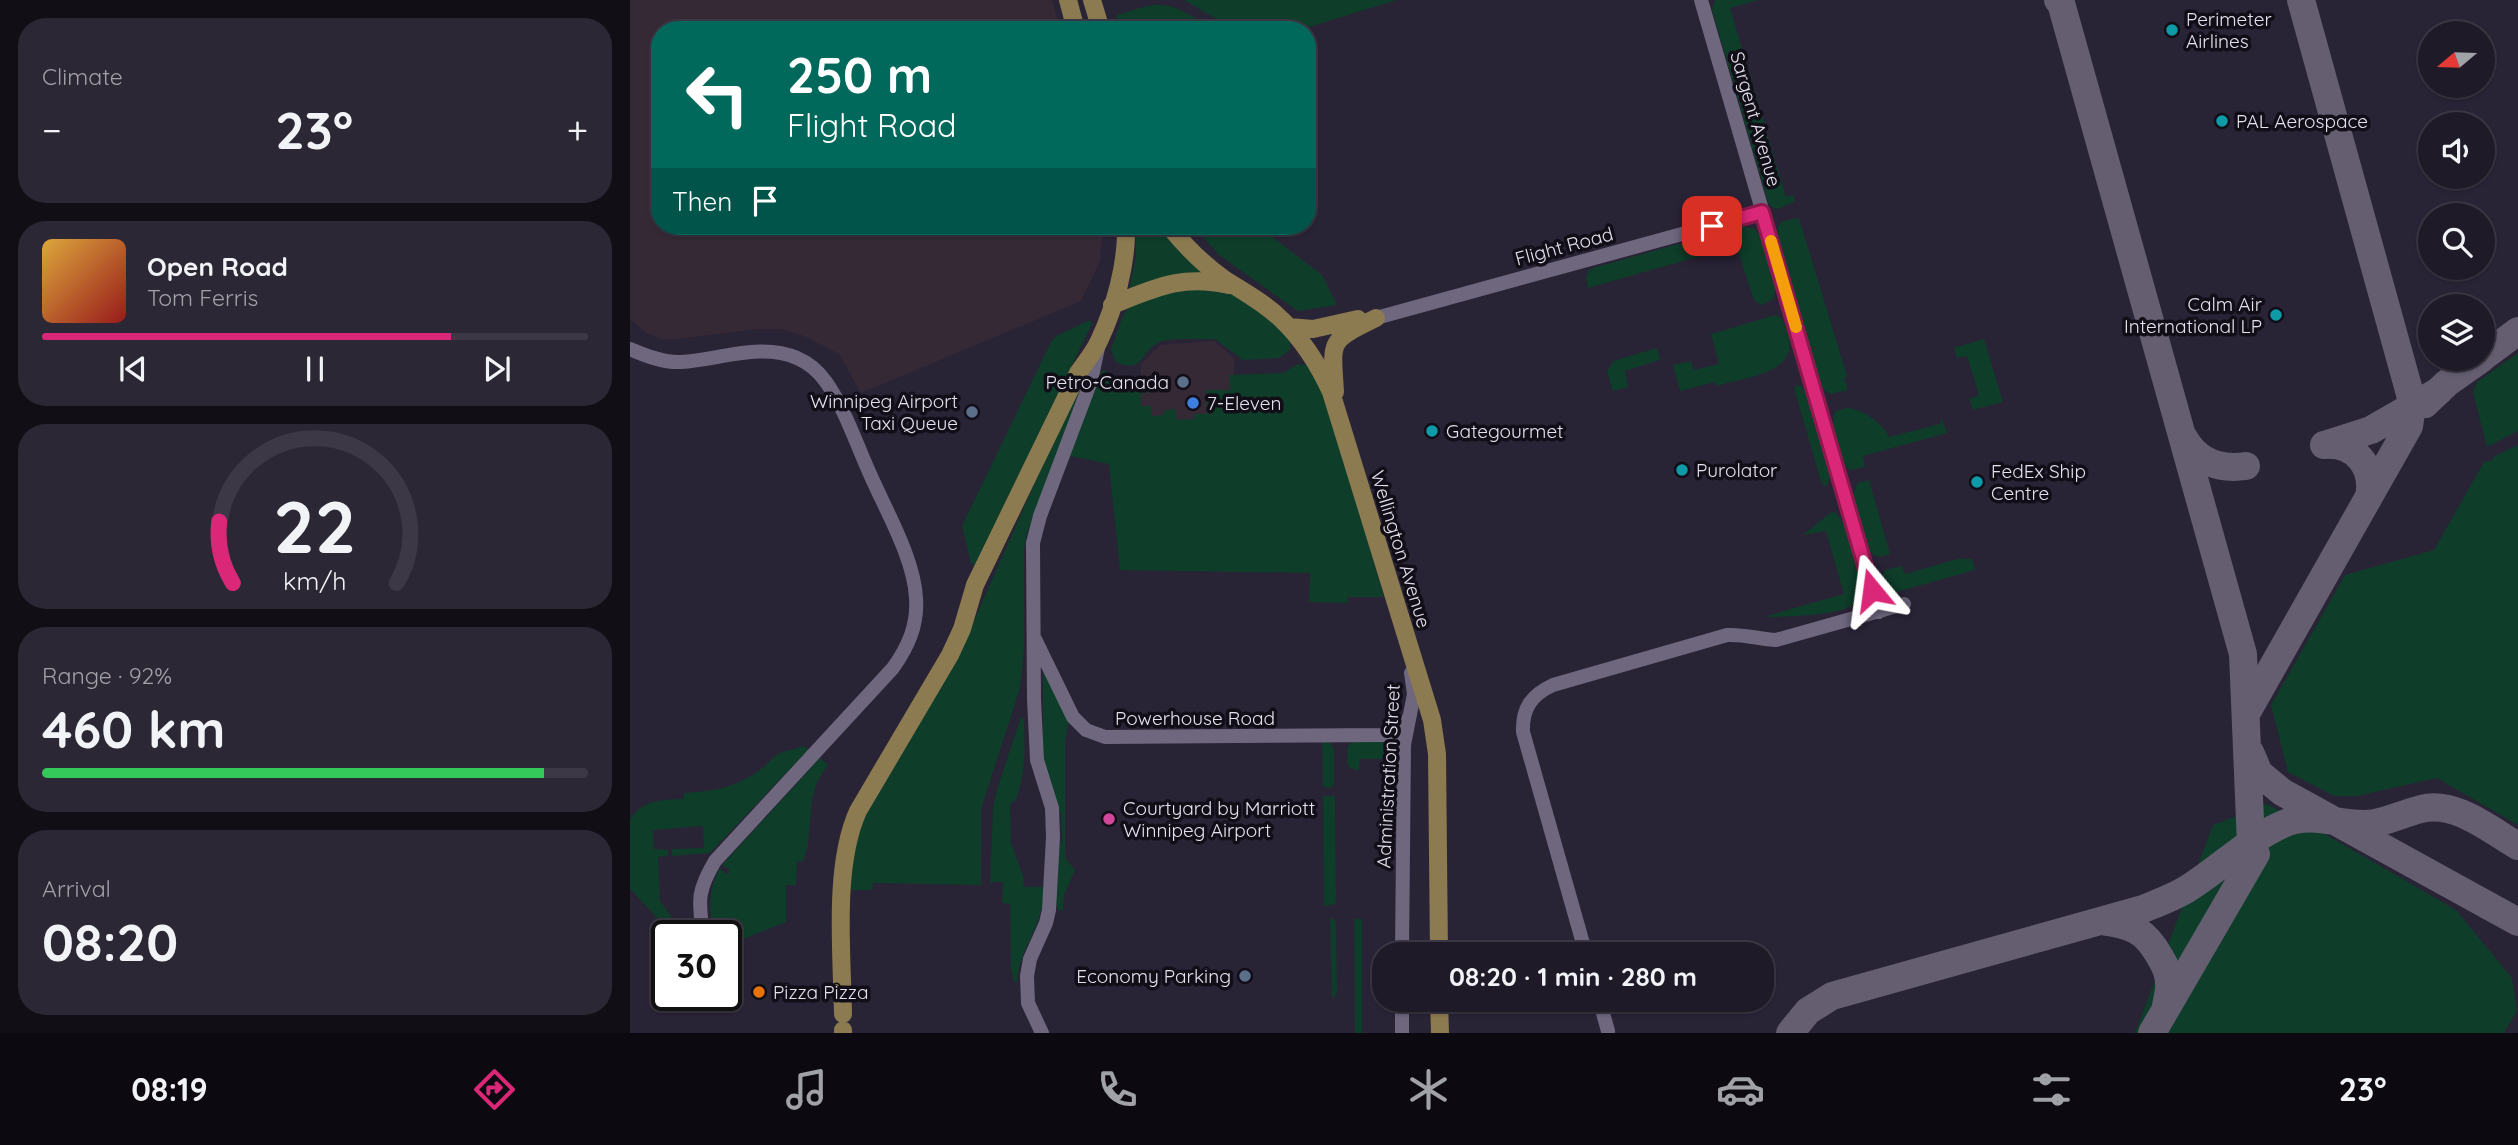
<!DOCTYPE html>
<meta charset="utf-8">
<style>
:root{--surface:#1f1a28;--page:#2c2734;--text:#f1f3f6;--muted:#a1a1a8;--line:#3c3845;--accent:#db2777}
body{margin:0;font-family:Quicksand,sans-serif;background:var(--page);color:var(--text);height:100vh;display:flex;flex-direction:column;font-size:26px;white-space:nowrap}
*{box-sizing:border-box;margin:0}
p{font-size:23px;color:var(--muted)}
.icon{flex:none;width:38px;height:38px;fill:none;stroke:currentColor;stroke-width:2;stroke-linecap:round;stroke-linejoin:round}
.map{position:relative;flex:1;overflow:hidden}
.panel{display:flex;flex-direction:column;gap:18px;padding:18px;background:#110e16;width:630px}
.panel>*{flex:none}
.banner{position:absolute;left:21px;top:21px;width:665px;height:214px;border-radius:28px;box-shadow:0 2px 5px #0004,0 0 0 2px var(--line);background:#00695c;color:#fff;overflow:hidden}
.needle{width:46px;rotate:251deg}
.fabs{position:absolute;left:1788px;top:21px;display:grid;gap:14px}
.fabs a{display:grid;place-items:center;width:77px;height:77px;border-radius:50%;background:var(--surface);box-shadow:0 2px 5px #0004,0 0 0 2px var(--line);font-size:35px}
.speed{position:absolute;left:21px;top:920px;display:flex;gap:14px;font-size:35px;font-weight:700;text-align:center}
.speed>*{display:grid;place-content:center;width:91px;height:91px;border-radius:50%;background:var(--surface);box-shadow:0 2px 5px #0004,0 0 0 2px var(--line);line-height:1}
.speed .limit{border:4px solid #111;border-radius:10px;background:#fff;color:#111}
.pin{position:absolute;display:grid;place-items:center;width:60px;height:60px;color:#fff;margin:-30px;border-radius:14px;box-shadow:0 4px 10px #0006}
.me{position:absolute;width:77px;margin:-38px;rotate:344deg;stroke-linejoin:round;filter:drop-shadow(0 0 5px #0008)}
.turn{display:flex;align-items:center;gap:24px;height:147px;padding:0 21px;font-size:32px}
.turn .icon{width:91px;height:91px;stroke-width:2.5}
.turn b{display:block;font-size:49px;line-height:60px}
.then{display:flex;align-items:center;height:66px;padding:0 21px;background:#0003;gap:14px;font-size:26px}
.big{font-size:52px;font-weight:800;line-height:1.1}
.panel .tile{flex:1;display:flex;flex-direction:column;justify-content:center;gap:10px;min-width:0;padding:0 24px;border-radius:28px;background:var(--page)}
.panel .dial{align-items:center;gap:0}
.dial svg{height:182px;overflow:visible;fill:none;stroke:var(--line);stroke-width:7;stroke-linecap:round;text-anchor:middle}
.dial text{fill:var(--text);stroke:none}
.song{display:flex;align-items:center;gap:21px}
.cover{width:84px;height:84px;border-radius:10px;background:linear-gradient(135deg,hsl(40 70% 55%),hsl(0 70% 35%))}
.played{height:7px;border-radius:4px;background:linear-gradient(90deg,var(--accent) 75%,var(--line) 75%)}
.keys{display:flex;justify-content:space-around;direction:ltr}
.heat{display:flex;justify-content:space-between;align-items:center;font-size:38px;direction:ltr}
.charge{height:10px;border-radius:5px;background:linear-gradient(90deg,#34c759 92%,var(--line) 0)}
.trip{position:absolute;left:742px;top:942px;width:402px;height:70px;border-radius:28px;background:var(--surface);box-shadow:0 2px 5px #0004,0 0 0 2px var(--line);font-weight:800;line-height:70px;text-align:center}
.dock{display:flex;height:112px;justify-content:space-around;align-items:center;background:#0c0a10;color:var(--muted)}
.dock .icon{width:49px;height:49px}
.dock .active{color:var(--accent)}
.dock b{font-size:32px;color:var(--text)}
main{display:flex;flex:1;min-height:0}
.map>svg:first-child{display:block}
.commercial{fill:#362936}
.green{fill:#0e3d2a}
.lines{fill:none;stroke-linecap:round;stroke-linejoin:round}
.taxiway{stroke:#645e70;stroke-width:28}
.minor{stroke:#6e677e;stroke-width:14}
.major{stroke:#8c7a50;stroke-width:18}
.route-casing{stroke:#8e194d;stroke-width:18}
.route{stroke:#db2777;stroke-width:12}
.slow{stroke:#f59e0b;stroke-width:12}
.culture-dot{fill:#0f9aa8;stroke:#110e17;stroke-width:2.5}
.service-dot{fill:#5c6f8a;stroke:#110e17;stroke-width:2.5}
.shop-dot{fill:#3f7fe0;stroke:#110e17;stroke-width:2.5}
.hotel-dot{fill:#d1479c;stroke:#110e17;stroke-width:2.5}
.food-dot{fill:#e8710a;stroke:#110e17;stroke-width:2.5}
.labels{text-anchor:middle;stroke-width:7;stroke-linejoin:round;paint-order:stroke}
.poi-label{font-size:19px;fill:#e5e1ef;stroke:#110e17;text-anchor:start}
.street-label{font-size:19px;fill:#e5e1ef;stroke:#110e17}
</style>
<main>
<section class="panel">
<div class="tile"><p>Climate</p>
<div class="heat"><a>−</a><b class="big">23°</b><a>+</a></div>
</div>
<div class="tile">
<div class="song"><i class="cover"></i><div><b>Open Road</b><p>Tom Ferris</p></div></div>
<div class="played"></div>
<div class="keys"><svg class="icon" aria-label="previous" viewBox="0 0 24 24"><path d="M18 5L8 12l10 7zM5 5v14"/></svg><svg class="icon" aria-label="pause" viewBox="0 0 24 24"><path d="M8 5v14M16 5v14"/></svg><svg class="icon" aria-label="next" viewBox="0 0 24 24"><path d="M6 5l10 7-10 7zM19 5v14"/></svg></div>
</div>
<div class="tile dial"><svg viewBox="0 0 100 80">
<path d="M14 69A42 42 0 1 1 86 69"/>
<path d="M14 69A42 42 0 0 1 8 42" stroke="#db2777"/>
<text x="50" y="56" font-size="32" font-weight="700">22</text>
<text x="50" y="72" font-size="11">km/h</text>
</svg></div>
<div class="tile"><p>Range · 92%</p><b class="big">460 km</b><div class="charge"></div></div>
<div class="tile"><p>Arrival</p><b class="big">08:20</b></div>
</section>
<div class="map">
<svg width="1888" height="1033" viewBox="0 0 1888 1033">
<rect width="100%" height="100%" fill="#292336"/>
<path class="commercial" d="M 0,0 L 422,0 L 431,30 L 30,30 L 30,226 L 473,226 L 470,261 L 451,301 L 231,393 L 209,354 L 174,336 L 152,329 L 128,329 L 47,339 L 32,339 L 17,333 L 0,319 Z
M 584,341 L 604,358 L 604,392 L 580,422 L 511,424 L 511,364 L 530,345 Z"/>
<path class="green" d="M 554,0 L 767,0 L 669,30 L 485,30 L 487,15 C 499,12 512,6 525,5 C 546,2 568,21 586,29 L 590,21 Z
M 1085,0 L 1128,0 L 1100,8 L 1156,197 L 1163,195 L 1165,201 L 1149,209 L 1141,207 L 1138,202 L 1082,10 Z
M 1169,218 L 1217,376 L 1214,379 L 1218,390 L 1201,394 L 1192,389 L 1147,235 L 1148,226 L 1153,221 Z
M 506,226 L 532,226 L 576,273 L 499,291 L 506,255 Z
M 563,226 L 628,226 L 692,275 L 707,305 L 668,311 L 589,255 Z
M 1113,226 L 1125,229 L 1130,236 L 1146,289 L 1143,299 L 1131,305 L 1124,300 L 1106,246 L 958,288 L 956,278 L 959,270 L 966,267 Z
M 547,287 L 602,293 L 629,309 L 660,339 L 660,350 L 649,358 L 613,360 L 585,339 C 573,340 537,337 528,343 C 510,353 513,374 486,362 L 481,350 L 492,318 L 498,308 Z
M 1142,316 L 1148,316 C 1155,321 1156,327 1158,335 C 1170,374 1113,378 1086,386 L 1085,382 L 1050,391 L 1043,365 L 1061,361 L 1064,370 L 1089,364 L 1081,334 Z
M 460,320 L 462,324 L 345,565 L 341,563 L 332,526 L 421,342 L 426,336 Z
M 1354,339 L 1373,402 L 1343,410 L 1339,399 L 1349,395 L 1337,356 L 1327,358 L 1324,348 Z
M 1027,348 L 1030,360 L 995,371 L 998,387 L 983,391 L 977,372 L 983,361 Z
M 1888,353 L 1888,431 L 1857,447 L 1843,392 L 1847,382 Z
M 668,364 L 676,365 L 682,370 L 701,415 L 754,597 L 717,597 L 718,603 L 679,602 L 680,573 L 490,570 L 479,464 L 440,456 L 471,372 L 474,370 L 491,380 L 518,381 L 520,392 L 511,393 L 511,406 L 521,406 L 522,416 L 534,415 L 535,410 L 546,409 L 547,420 L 564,419 L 564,414 L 577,414 L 576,390 L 600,390 L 599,375 L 653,373 Z
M 454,372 L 457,374 L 396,536 L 394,551 L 394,649 L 390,688 L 351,809 L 351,885 L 243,883 L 242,890 L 219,890 L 222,839 L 342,625 Z
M 1167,385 L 1171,386 L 1177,394 L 1198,468 L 1200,477 L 1196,487 L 1192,485 L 1164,388 Z
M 1217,408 C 1231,408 1254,424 1259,437 L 1310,424 L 1312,418 L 1317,433 L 1233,456 L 1235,467 L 1220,470 C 1209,462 1198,422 1206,411 Z
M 1888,445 L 1888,825 L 1807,778 L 1727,796 L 1704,796 L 1658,772 L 1641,705 L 1715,575 L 1804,550 L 1854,462 L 1863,460 L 1863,457 Z
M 1239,480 L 1260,554 C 1252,557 1246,558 1240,552 L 1223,494 L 1228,483 Z
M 1205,512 L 1214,523 L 1233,587 L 1229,601 C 1211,617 1162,616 1138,617 L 1137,616 L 1214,594 L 1196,531 L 1173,535 L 1200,513 Z
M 1327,559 L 1342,559 L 1345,570 L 1263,593 L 1255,590 L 1250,584 L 1250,579 L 1255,570 L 1272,566 L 1275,574 Z
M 415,670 L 439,720 L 435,741 L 435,852 L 436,859 L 445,870 L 434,895 L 433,911 L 428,910 L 426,902 L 427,854 L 432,839 L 431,814 L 420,789 L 413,756 L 413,671 Z
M 391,717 L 394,719 C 395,748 396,774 385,802 L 382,801 L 380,806 L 381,843 L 393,876 L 394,887 L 414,887 C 414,928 389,947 387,982 L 384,982 L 381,970 L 380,904 L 372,903 L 373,882 L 362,882 L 360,885 L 363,808 L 367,789 Z
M 692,741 L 700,743 L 704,750 L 704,784 L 701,788 L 693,787 Z
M 724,741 L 760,741 L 753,759 L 730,759 L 729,771 L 719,767 L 717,762 L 718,746 Z
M 172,746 L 179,749 L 80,853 L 42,856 L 42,849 L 74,848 L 73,826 L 23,830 L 24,849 L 38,850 L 38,856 L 28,857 L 30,901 L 46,923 L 46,932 L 33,927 L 35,923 L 32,923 L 0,889 L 0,819 C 14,799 31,800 53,799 L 54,793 C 88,791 108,787 135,766 C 139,762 142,758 147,755 C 155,749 164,751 172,746 Z
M 190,758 L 198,765 L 187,782 L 182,799 L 178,845 L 173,861 L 167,861 L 166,885 L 156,885 L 156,922 L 111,940 L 111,958 L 96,952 L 96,936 L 83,936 C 80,912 77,891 90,868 L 95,874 L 99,873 L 99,869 L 92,866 L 93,864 Z
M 693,796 L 705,796 L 706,900 L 705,904 L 694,906 Z
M 1637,804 L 1683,827 L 1826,910 L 1882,978 L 1887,1011 L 1874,1033 L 1505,1033 L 1583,825 Z
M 700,918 L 705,920 L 706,924 L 707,994 L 702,999 Z
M 724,919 L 732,919 L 732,1033 L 725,1033 Z"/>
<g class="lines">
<path class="taxiway" d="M 1428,0 L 1431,3 L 1613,654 L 1621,844 L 1615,870
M 1853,357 L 1888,331
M 1795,404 L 1817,383 L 1851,359
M 1554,438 C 1567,462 1589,470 1616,466
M 1694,445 L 1741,430 L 1809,391
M 1694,445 C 1725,442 1745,467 1739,497
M 1617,712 L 1779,426 L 1782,407 L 1780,394 L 1671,0
M 1620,752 L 1629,773 L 1652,792 L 1888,922
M 1472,921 C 1502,925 1515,930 1530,957 C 1535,965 1539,974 1539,983 C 1540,990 1537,999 1536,1006
M 1160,1033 L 1178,1011 L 1202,996 L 1513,909 C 1528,903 1544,897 1557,889 C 1589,870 1629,829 1665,820 C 1692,814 1718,828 1745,823 C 1760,820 1775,813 1791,809 C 1825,800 1860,830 1888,846
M 1522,1033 L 1626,854"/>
<path class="minor" d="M 1071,0 L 1249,612
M 746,318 L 1132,212
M 0,349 C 16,356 34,363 51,362 C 89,360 131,342 167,358 C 179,363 189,372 196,382 C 215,409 226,443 240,474 C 256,511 284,558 286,598 C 288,625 278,647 263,668 L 85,861 C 66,893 69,901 73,936
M 405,639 L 443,717 L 456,730 L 475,737 L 757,735 L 768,732 L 778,719
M 772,954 L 774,745 L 784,694 L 781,673
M 956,954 L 893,732 C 892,709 901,695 923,685 L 1097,635 C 1114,634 1129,639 1146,640 L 1274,604
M 772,999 L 772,1033
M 969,999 L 978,1031
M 412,1033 L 398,1003 L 397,976 L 400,959 L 416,923 L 419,910 L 423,837 L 422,808 L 407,760 L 404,699 L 403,543 L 410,516 L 461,381 L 468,348"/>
<path class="major" d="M 438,0 L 446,30
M 462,0 L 471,30
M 539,226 C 555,246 573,264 594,279 C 614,292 635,303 652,320 C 673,340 689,366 701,392 L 802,720 L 807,754 L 809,954
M 482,305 C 525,288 552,274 599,285
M 659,327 L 683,329 L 728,319
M 705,392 C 702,340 697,342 746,318
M 809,999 L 810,1033
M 213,1014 C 212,953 203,866 228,811 L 320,655 L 332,629 L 345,585 L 448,373 C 455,363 464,352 469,341 C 485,307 497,264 496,226
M 213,1030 L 213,1033"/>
</g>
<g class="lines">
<defs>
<path id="route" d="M 1082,226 L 1132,212 L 1242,590"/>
</defs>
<use href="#route" class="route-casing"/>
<use href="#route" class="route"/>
<path class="slow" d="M 1141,241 L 1166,327"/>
</g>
<g class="culture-dot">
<circle cx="1542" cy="30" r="7"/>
<circle cx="1592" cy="121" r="7"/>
<circle cx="1646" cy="315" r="7"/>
<circle cx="802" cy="431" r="7"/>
<circle cx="1052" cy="470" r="7"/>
<circle cx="1347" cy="482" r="7"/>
</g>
<g class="service-dot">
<circle cx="553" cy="382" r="7"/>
<circle cx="342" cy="412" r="7"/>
<circle cx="615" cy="976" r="7"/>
</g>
<circle class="shop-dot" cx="563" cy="403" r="7"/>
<circle class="hotel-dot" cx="479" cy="819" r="7"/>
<circle class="food-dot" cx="129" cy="992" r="7"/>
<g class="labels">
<g class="poi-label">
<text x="1556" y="26">Perimeter<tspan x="1556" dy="22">Airlines</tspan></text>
<text x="1606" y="128">PAL Aerospace</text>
<text x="1632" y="311" text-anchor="end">Calm Air<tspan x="1632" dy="22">International LP</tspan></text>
<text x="539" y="389" text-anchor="end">Petro-Canada</text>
<text x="328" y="408" text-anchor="end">Winnipeg Airport<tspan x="328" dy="22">Taxi Queue</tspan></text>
<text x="577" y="410">7-Eleven</text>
<text x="816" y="438">Gategourmet</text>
<text x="1066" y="477">Purolator</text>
<text x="1361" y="478">FedEx Ship<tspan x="1361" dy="22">Centre</tspan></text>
<text x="493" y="815">Courtyard by Marriott<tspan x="493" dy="22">Winnipeg Airport</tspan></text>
<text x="601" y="983" text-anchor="end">Economy Parking</text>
<text x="143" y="999">Pizza Pizza</text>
</g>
<g class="street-label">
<text transform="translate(1126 119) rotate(74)" y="7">Sargent Avenue</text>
<text transform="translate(934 246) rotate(-15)" y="7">Flight Road</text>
<text transform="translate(771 549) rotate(73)" y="7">Wellington Avenue</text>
<text x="565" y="725">Powerhouse Road</text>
<text transform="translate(758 776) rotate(-87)" y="7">Administration Street</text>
</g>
</g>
</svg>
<div class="fabs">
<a><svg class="needle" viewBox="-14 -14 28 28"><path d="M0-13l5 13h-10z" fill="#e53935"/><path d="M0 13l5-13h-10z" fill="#a1a1a8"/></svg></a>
<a><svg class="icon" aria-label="sound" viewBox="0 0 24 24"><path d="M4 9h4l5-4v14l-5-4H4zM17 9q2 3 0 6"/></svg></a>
<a><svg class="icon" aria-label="search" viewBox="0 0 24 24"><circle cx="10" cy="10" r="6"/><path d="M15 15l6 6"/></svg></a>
<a><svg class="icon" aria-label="layers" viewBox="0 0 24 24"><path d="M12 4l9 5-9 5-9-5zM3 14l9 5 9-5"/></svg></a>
</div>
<div class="speed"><div class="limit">30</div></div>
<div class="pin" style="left:1082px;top:226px;background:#d93025"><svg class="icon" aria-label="arrive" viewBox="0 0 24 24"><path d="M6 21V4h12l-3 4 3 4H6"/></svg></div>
<svg class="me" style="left:1242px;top:590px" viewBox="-20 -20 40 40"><path d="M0-17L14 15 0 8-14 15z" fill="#db2777" stroke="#fff" stroke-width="4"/></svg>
<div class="trip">08:20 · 1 min · 280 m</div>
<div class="banner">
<div class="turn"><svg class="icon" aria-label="left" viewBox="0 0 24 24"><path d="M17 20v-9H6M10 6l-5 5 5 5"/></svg><div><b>250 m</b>Flight Road</div></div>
<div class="then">Then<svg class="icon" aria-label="arrive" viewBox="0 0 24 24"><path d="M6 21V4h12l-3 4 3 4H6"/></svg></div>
</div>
</div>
</main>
<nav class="dock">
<b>08:19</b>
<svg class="icon active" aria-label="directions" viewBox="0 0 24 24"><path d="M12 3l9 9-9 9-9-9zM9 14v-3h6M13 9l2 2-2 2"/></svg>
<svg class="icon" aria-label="music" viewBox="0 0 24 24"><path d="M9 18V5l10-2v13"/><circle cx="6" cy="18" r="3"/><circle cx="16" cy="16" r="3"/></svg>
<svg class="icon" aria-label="phone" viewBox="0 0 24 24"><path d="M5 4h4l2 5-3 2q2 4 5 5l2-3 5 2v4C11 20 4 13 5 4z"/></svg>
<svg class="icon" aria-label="climate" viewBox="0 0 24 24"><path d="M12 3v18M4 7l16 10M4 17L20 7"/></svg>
<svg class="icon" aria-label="car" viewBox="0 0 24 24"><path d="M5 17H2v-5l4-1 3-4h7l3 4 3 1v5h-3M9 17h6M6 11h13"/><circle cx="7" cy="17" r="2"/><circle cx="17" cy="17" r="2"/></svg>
<svg class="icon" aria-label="filters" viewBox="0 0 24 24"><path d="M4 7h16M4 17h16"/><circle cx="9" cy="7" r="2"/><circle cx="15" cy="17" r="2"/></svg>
<b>23°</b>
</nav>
